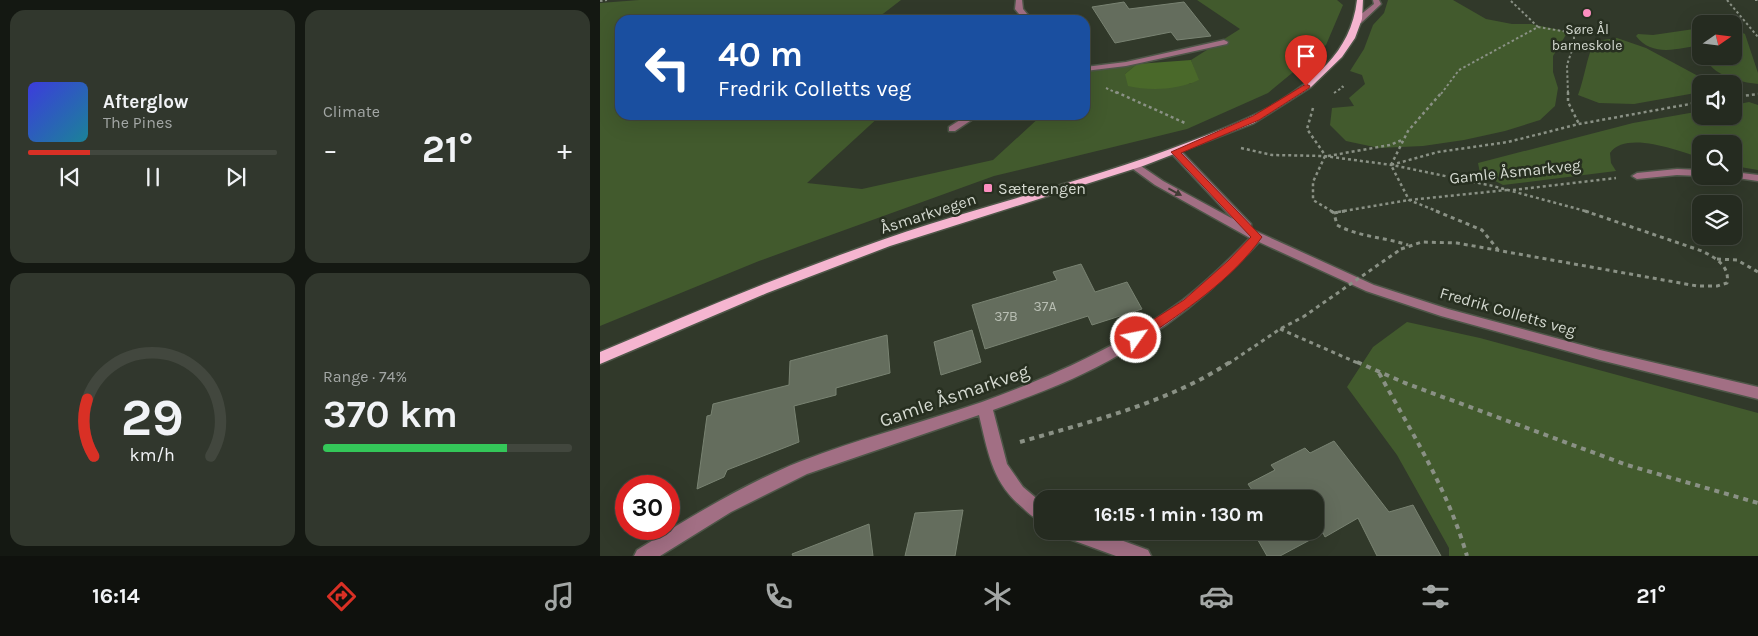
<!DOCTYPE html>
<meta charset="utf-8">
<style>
:root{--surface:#252b20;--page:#31372d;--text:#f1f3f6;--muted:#a3a7a5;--line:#42473e;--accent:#d93025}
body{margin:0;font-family:Karla,sans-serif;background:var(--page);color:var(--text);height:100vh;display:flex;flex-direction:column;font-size:19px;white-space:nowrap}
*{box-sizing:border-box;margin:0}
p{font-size:16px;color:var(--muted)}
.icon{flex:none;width:28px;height:28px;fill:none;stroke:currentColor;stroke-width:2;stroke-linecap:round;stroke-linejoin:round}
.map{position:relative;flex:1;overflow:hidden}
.drawer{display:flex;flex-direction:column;gap:10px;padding:10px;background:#141812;width:600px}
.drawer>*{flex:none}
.hud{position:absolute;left:15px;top:15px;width:475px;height:105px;border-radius:15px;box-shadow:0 5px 20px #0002,0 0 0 1px var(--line);background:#1a4fa0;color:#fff;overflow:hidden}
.needle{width:32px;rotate:76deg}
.tools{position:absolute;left:1092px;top:15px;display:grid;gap:10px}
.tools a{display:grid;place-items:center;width:50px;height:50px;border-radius:10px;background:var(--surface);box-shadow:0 5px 20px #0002,0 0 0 1px var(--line);font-size:25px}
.speed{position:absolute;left:15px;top:475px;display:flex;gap:10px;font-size:25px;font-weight:700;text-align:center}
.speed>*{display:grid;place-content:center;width:65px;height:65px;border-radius:50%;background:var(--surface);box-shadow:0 5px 20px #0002,0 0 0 1px var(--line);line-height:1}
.speed .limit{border:8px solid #d22;background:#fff;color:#111}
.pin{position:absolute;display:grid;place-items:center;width:42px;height:42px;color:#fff;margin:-51px -21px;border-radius:50% 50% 50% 0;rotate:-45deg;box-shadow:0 0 5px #0007}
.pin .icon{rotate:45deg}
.me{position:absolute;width:55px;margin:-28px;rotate:57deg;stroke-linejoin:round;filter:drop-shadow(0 0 4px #0008)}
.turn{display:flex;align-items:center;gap:18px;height:105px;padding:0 20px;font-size:22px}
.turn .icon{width:65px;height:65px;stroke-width:2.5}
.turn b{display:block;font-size:35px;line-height:42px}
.big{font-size:38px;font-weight:700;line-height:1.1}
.drawer .widget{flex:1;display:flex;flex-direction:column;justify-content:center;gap:8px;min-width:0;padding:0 18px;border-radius:15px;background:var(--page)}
.drawer .dial{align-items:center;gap:0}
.dial svg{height:130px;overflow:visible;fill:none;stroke:var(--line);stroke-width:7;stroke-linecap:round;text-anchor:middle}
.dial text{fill:var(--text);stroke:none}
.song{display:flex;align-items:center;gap:15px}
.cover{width:60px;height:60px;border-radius:8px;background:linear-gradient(135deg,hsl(240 70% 55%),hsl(190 70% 35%))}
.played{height:5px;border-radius:2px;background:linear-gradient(90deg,var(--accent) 25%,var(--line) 25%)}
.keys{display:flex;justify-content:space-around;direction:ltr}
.heat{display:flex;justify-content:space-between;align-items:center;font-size:28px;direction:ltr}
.charge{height:8px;border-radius:4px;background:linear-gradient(90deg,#34c759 74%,var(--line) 0)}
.drawer .tiles{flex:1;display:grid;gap:10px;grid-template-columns:repeat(2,1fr)}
.trip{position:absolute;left:434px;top:490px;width:290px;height:50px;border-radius:15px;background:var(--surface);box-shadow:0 5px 20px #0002,0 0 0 1px var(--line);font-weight:700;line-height:50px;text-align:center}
.tab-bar{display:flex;height:80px;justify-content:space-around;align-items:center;background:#0f110d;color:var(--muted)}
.tab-bar .icon{width:35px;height:35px}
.tab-bar .active{color:var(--accent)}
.tab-bar b{font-size:22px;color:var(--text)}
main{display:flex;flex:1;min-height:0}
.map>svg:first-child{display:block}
.green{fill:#425a2d}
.water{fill:#4a692a}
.building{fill:#646d5d;stroke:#798372}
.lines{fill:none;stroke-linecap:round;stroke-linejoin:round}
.minor-casing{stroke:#4e5648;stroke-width:3}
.major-casing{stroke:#4e5648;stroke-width:3}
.path-far3{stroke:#8a9185;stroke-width:2;stroke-dasharray:2.5 2.5;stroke-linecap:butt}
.path-far2{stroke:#8a9185;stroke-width:2.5;stroke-dasharray:3 3;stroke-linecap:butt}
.path-far1{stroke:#8a9185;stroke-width:3;stroke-dasharray:4 4;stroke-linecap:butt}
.path{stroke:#8a9185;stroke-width:4;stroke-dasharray:5 5;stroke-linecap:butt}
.minor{fill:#a26f84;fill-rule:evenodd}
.major{fill:#f5b5d0;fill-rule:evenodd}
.path-bridge{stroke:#8a9185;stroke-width:3;stroke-dasharray:4 4;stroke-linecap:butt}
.oneway{fill:#403c34}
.route{fill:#d93025;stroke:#8d1f18}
.poi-dot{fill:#fd8ec0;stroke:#272f20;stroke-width:2}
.labels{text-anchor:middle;stroke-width:5;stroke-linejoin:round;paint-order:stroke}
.far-poi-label{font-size:14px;fill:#d4d9d0;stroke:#272f20}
.number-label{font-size:14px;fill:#b8beb3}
.street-label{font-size:16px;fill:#d4d9d0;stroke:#272f20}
.poi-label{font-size:16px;fill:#d4d9d0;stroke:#272f20;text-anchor:start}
.near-street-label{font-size:19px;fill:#d4d9d0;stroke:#272f20}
</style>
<main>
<section class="drawer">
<div class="tiles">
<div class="widget">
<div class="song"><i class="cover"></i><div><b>Afterglow</b><p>The Pines</p></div></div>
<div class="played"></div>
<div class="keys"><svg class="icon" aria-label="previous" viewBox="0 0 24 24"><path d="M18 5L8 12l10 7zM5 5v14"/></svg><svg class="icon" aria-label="pause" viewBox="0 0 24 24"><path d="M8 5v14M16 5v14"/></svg><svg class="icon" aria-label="next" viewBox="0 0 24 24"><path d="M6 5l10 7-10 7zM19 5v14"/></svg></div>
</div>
<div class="widget"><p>Climate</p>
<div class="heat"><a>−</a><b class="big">21°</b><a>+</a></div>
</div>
<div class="widget dial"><svg viewBox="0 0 100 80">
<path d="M14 69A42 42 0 1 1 86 69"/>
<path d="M14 69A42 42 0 0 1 10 34" stroke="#d93025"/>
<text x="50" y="56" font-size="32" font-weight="700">29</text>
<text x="50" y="72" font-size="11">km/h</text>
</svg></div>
<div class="widget"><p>Range · 74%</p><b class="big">370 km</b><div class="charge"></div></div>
</div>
</section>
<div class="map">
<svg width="1158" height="556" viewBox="0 0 1158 556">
<rect width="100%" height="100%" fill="#31392a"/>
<path class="green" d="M 39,0 L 301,0 L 275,20 L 20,20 L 20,115 L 281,115 L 207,183 L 262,189 L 393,160 L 442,115 L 485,115 L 485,67 L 537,64 L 525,74 L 589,84 L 598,80 L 591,60 L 640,29 L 597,0 L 737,0 L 743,5 L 726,45 L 668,93 L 587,129 L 394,176 L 159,261 L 0,326 L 0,3 Z
M 788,0 L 853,0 L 886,19 L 912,24 L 931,24 L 960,30 L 967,33 L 953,56 L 953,72 L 958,88 L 955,106 L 940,120 L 905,131 L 864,140 L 823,146 L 779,148 L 746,141 L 730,125 L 732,108 L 754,106 L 749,98 L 765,84 L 762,75 L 750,71 L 764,49 L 773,25 L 784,13 Z
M 1101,28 L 1101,45 C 1079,48 1053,58 1036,36 L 1038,34 L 1053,35 Z
M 1134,29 L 1145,34 L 1158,73 L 1158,84 C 1140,82 1111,76 1105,56 L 1134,56 Z
M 1017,38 L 1046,48 L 1113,84 L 1101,84 L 1101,92 L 1034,104 L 999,103 L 978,95 C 985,77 986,58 995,41 Z
M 1149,102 L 1158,105 L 1158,170 L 1134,166 L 1134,144 L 1101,144 L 1101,158 C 1079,151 1026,130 1010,153 L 1011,163 L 1016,171 L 903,185 L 880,173 L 878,163 L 1033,123 L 1101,111 L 1101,116 L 1134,116 L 1134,105 Z
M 807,322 L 880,338 L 1158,413 L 1158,556 L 849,556 L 849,548 L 797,455 L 747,387 L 773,347 Z"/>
<path class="water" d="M 591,60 L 599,80 C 577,90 550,91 528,86 L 525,74 L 537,64 Z"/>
<path class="building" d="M 524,2 L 529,9 L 584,2 L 611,36 L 577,40 L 571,32 L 515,43 L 492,7 Z
M 481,264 L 495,292 L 527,282 L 542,309 L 492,325 L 488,316 L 385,349 L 372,305 L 457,280 L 453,272 Z
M 372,330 L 381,362 L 341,375 L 334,342 Z
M 287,335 L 290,373 L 236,388 L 236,395 L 194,406 L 199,442 L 127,470 L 124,477 L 97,489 L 107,416 L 111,415 L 113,404 L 189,385 L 190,361 Z
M 734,441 L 789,512 L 813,505 L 841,556 L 777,556 L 758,518 L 725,537 L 723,533 L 680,556 L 667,556 L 655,535 L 662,531 L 715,531 L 715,499 L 658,499 L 648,484 L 675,470 L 671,465 L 705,448 L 710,453 Z
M 363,510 L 355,556 L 305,556 L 315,513 Z
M 269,524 L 273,556 L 193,556 L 192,554 Z"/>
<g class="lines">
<defs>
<path id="minor" d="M 416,0 L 422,0 L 423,9 L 432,20 L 424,20 L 415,9 Z
M 773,0 L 779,0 L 781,4 L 761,23 L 755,23 L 755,19 L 774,4 Z
M 624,40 L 628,42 L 627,44 L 526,66 L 485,71 L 485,67 L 526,62 Z
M 368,115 L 379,115 L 355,131 L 349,131 L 349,127 Z
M 576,149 L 580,150 L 651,224 L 651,229 L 774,285 L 848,309 L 1000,350 L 1158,387 L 1158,399 L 1000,360 L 841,316 L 766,291 L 659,242 C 606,300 543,347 472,379 C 446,391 419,400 393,410 L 407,464 L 423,487 L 442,503 L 442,521 C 435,519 429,514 423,508 C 392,483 388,452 379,415 L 207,474 L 131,512 L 60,556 L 34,556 L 37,550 C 89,518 142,485 199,462 C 259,438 322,423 382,402 C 453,376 523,345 583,300 C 607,281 629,260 650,238 L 555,185 L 529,166 L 534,163 L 538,164 L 563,181 L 633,219 L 572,154 L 571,152 Z
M 1077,169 L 1101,170 L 1101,176 L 1077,175 L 1037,179 L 1032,176 L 1037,173 Z
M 1134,172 L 1158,175 L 1158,181 L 1130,177 L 1134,176 Z
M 461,531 L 496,531 L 548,550 L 551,556 L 516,556 L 464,537 Z"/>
<path id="major" d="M 757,0 L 763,0 L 762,19 L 755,38 L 742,57 L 711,87 L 654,123 L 543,166 L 290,246 L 167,293 L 0,364 L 0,352 C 109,306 217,260 330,224 C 416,197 504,175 589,142 C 615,132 642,122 668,108 C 711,83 751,54 757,0 Z"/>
</defs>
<use href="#minor" class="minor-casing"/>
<use href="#major" class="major-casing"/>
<path class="path-far3" d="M 1127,0 L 1158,37
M 1155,0 L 1158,0
M 0,1 L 7,0
M 938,27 L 974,33 L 974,44 L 967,65 L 968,94
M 506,88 L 519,94
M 734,93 L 743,87 L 740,85
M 841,94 L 859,70 L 938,27 L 910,0"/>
<path class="path-far2" d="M 516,92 L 585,123
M 968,92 L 968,102 L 979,124
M 1134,97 L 1158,94
M 713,108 L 707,129 L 725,155
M 641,148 L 672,155 L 724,156 L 792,165 L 893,186 L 989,212
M 725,156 L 713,182 L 713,200 L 733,212
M 728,156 L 790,145 L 802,140
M 791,165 L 808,131 L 842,92
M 913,190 L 1016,178
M 738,212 L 809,200 L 907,190
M 839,212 L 809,200 L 791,165 L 838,152 L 908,142 L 979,124 L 1101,102"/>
<path class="path-far1" d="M 731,211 L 734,213 L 737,225 C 759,237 784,237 808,245
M 836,211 L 882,230 L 899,251
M 734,213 L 745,211
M 801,249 L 822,242 L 857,243 L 1097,286 L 1117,286 L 1127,283 C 1130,266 1116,258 1102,251 L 985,211
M 1117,259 L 1137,260 L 1158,272
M 680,329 L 760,364
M 628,364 L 680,329 L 703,317"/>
<path class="path" d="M 757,362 L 805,383 L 1027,465 L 1158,503
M 779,373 C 812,433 848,490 867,556
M 420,442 C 489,422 570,402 630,362"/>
<use href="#minor" class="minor"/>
<use href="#major" class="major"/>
<path class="path-bridge" d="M 703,317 L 801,249"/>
</g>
<defs><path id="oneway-solid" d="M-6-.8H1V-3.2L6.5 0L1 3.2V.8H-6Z" transform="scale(1.25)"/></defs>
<use class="oneway" href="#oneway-solid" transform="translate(575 192) rotate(28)"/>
<path class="route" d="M 706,84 L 710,86 L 709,88 L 659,120 L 581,153 L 662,237 C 632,280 583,312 540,341 L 531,341 L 530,338 L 531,334 L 584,300 L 628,261 L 651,237 L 571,152 L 653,116 Z"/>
<g class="poi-dot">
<circle cx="987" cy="13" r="5"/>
<rect x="383" y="183" width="10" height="10" rx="2.5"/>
</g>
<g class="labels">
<g class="far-poi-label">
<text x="987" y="34">Søre Ål<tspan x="987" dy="16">barneskole</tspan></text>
</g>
<g class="number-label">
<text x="445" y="311">37A</text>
<text x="406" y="321">37B</text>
</g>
<g class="street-label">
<text transform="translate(915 171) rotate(-6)" y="6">Gamle Åsmarkveg</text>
<text transform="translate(328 213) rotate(-18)" y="6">Åsmarkvegen</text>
<text transform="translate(908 311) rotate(16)" y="6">Fredrik Colletts veg</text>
</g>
<g class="poi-label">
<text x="398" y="194">Sæterengen</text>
</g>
<g class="near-street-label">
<text transform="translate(354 395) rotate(-19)" y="7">Gamle Åsmarkveg</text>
</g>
</g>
</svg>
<div class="tools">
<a><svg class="needle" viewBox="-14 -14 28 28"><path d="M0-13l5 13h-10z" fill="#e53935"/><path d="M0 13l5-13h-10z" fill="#a3a7a5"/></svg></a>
<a><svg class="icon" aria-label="sound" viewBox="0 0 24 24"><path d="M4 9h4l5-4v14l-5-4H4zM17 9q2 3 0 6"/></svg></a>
<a><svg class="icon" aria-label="search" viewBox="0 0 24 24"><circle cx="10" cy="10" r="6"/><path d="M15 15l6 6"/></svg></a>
<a><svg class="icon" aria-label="layers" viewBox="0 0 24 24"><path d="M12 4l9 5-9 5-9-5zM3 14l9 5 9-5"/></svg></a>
</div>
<div class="speed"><div class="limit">30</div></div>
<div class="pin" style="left:706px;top:86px;background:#d93025"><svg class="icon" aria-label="arrive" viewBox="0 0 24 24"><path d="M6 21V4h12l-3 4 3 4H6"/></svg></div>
<svg class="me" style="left:536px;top:338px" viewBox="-20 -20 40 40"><circle r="17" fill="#d93025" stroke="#fff" stroke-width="3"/><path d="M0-11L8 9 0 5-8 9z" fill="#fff"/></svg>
<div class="trip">16:15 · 1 min · 130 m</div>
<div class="hud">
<div class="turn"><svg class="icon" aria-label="left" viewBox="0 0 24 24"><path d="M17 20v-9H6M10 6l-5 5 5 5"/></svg><div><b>40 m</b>Fredrik Colletts veg</div></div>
</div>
</div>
</main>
<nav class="tab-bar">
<b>16:14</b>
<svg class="icon active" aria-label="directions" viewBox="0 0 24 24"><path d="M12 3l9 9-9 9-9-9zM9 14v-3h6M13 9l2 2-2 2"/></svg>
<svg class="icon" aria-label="music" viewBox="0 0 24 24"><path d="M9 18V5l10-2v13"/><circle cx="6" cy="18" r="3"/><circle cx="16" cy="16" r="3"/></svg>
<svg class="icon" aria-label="phone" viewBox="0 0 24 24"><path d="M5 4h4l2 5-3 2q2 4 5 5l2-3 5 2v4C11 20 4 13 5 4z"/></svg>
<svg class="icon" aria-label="climate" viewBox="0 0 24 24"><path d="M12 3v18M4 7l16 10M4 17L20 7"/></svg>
<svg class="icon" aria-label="car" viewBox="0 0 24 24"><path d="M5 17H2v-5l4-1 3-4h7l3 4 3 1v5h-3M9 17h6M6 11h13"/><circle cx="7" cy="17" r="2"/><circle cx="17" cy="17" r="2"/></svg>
<svg class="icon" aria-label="filters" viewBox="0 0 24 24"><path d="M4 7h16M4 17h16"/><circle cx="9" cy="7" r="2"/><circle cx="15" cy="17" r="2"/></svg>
<b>21°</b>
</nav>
